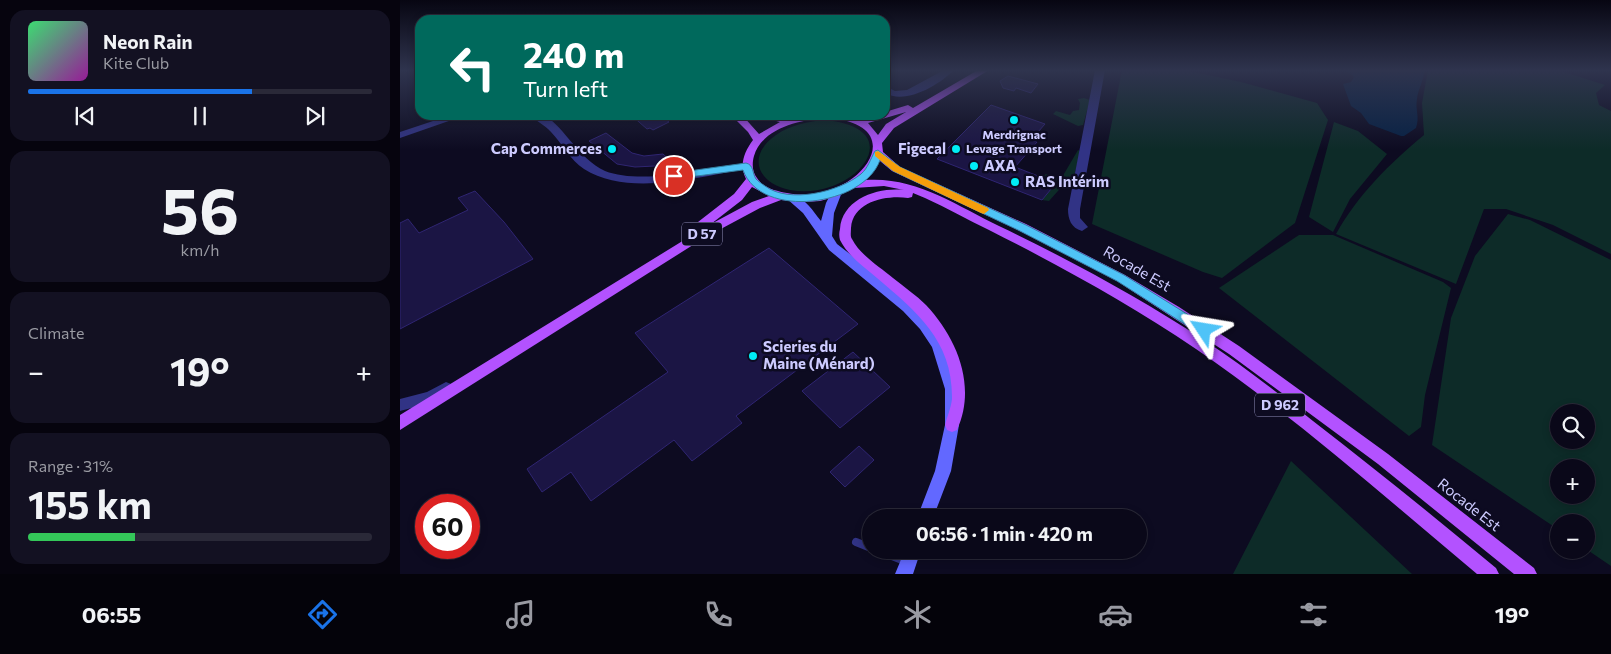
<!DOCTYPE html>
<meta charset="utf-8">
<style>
:root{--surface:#0a0819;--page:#131122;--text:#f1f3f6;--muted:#999aa2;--line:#2a2938;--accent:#1a73e8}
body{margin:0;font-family:Commissioner,sans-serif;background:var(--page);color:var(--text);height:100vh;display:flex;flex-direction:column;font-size:19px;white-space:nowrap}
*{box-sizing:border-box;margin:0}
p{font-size:16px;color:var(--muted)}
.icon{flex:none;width:28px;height:28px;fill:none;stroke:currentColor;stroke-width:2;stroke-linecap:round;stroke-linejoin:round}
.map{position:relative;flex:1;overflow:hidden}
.sheet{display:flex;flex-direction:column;gap:10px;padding:10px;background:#06040e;width:400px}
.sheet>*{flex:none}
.hud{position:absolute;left:15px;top:15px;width:475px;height:105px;border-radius:15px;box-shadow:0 2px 8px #0003,0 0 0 1px var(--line);background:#00695c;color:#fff;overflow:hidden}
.controls{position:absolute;left:1150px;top:404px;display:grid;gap:10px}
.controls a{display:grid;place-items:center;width:45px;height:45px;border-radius:50%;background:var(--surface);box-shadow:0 2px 8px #0003,0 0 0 1px var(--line);font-size:25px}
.speed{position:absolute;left:15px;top:494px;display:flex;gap:10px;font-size:25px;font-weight:700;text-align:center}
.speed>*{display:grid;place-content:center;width:65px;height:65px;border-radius:50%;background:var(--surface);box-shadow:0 2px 8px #0003,0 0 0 1px var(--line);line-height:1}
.speed .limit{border:8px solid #d22;background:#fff;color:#111}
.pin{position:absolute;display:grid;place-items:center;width:42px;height:42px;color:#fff;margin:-21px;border:2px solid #fff;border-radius:50%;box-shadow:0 1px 5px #0007}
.me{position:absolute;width:55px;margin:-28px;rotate:303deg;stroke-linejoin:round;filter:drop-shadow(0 0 4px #0008)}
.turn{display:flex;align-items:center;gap:18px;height:105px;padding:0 25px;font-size:22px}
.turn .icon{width:65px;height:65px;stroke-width:2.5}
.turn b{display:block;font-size:35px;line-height:42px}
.big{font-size:38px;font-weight:700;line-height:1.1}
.sheet .widget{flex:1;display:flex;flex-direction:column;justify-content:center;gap:8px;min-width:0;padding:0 18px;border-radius:15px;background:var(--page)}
.sheet .dial{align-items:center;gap:0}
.dial b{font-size:65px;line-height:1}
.song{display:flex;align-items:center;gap:15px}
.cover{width:60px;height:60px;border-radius:8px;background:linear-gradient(135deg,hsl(140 70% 55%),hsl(300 70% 35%))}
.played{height:5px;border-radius:2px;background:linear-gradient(90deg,var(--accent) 65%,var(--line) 65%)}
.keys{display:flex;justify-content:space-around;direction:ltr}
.heat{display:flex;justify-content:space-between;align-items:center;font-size:28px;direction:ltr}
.charge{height:8px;border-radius:4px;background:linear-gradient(90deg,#34c759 31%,var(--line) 0)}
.trip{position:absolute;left:462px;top:509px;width:285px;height:50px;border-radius:25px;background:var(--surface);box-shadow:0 2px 8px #0003,0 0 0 1px var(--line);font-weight:700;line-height:50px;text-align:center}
.menu{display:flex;height:80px;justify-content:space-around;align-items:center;background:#04030a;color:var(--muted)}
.menu .icon{width:35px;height:35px}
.menu .active{color:var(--accent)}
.menu b{font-size:22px;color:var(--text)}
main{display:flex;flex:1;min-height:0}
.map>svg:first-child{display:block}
.green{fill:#0d2b28;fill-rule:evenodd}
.water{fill:#062144}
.building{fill:#1b1544;stroke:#2f2572}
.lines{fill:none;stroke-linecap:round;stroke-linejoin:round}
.service{stroke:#313385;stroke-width:8}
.minor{fill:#313385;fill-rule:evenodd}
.secondary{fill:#6268ff;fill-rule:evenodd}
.primary{fill:#b352ff;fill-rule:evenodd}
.route{fill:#4fc3f7;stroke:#337fa1}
.slow{fill:#f59e0b}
.poi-dot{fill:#00edf6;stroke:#0d0b21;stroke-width:2}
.labels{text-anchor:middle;stroke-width:5;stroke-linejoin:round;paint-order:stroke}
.far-poi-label{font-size:12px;font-weight:bold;fill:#cdcbff;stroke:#0d0b21}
.shield{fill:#0d0b21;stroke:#9391bc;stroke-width:1}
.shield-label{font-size:14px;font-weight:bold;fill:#cdcbff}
.poi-label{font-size:15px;font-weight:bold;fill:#cdcbff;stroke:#0d0b21;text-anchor:start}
.street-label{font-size:15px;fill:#cdcbff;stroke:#0d0b21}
</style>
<main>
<section class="sheet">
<div class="widget">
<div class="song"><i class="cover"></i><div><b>Neon Rain</b><p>Kite Club</p></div></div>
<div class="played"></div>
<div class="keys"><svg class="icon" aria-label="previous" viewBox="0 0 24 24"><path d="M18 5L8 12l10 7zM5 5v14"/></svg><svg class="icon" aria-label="pause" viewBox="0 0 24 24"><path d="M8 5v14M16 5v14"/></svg><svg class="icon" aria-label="next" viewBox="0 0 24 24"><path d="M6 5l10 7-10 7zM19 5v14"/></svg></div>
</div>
<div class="widget dial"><b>56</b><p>km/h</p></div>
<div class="widget"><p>Climate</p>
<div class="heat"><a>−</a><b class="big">19°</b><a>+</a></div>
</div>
<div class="widget"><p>Range · 31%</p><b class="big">155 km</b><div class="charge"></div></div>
</section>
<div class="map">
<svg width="1211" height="574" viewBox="0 0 1211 574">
<rect width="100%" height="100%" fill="#0d0b21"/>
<path class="green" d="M 722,70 L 784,70 L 841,82 L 917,103 L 928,120 L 895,223 L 822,278 L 803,272 L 692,224 Z
M 1028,70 L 1158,70 L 1205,85 L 1196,93 L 1199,105 L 1211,111 L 1211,254 L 1153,225 L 1106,209 L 1084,209 L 1056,284 L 936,234 C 957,196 990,163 1024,135 L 1022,103 Z
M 684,98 L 690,100 L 683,125 L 678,126 L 653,114 L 656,111 L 670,115 L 673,111 L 679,110 L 680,103 L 678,99 Z
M 423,120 C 515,127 454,202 390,190 C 356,183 347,155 376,135 C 390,125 407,122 423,120 Z
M 934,122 L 958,131 L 987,154 L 950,199 L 933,232 L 909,217 Z
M 678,150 L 680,151 L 673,182 L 666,182 L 649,201 L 642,200 L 656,183 L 642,177 L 646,174 L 661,179 Z
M 1108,214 L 1130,220 L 1211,260 L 1211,566 L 1186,549 L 1186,522 L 1159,522 L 1159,530 L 1032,445 L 1051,318 L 1075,256 ZM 1159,412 L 1186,412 L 1186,440 L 1159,440 ZM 1159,468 L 1186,468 L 1186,495 L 1159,495 Z
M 899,235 L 933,235 L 1043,282 L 1051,288 L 1025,395 L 1021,427 L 1009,436 L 819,288 Z
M 891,461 L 1012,574 L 833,574 Z"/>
<path class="water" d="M 941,70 L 1024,70 C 1024,81 1018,89 1017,99 C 1015,110 1020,116 1016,128 L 1004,136 L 1001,136 L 969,124 L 961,113 L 951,106 L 943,84 L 951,82 L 954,77 L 950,73 Z"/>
<path class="building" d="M 608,76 L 638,84 L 631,93 L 616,88 L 614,91 L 603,88 L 600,81 Z
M 591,105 L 645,124 L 631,140 L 637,142 L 615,167 L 656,183 L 642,200 L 537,159 Z
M 231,115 L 260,115 L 269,122 L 253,130 L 250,128 L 247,129 Z
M 206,133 L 232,153 L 244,156 L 263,154 L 275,165 L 235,167 L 217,164 L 189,141 Z
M 75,191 L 104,222 L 133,259 L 0,329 L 0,223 L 8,219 L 19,233 L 68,210 L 58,198 Z
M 369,248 L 458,324 L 336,416 L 342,423 L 292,461 L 274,440 L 191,501 L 171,472 L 142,492 L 127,469 L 268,372 L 235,333 Z
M 453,352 L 490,387 L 440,428 L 402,391 Z
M 459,446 L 474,460 L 445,487 L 430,472 Z"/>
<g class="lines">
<path class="service" d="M 456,542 L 471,548
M 477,550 L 507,562"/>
<path class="minor" d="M 544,70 L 554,70 C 539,85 506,105 485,93 L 485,86 L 495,91 L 507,90 Z
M 695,70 L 705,70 L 680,209 L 680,218 L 688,227 L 682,231 C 671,228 668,219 668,209 Z
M 51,115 L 66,115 L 0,138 L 0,132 Z
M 130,115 C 134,115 138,114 142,115 C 159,119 179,160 205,171 C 241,185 308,169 346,163 L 351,166 L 346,169 C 298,177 228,197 184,169 C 170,160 162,143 151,132 C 145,125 136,121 130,115 Z
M 46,382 L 51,384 L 53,388 C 46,402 14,407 0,411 L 0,399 L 27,392 Z"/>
<path class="secondary" d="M 437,188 L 442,192 L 434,213 L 432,236 L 437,244 L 513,303 L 530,321 L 545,346 L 559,389 L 559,425 L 551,471 L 533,518 L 517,518 L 535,471 L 545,425 L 545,389 L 532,347 L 520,329 L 503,311 L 429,250 L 403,213 L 386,198 L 392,194 C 405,198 413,211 421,221 L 426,203 L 433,189 Z
M 505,550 L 521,550 L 513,574 L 495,574 Z"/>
<path class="primary" d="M 578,70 L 589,70 L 494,128 L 482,143 L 483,152 L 500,167 L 626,224 L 725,275 L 779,307 L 839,346 L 988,454 L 1134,568 L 1137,574 L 1114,574 L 978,464 L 829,354 L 769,315 L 717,281 L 618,230 L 492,171 L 480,161 L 465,180 C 515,176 556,205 599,226 C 670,260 738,297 804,340 C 842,365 878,393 913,421 C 975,469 1036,518 1096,568 L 1099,574 L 1077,574 C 985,497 895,417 796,349 C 730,304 660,266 589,230 C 568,220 547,208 525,198 L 513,193 L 512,197 L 508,198 C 487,195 453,201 451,228 C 451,232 450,236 452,239 C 460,255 480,267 493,278 C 504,287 516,295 526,305 C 557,338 577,386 557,430 L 552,432 L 547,430 L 545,425 C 547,417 551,408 552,399 C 553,341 517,312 477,278 C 464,267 448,256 440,240 C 439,236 439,233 440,229 C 442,199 478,187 504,190 L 484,186 L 454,188 L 438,196 L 420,201 L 405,202 L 381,200 L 360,208 L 304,238 L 0,430 L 0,415 L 302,229 L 296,225 L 298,222 L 334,194 L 346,179 C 339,165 344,152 353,140 L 348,132 L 331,115 L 342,115 L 359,134 L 380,122 L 361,117 L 359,115 L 394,117 L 403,115 L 447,115 L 460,119 L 475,115 L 485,115 L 485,112 L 508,105 L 513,108 ZM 506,112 L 486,124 L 478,135 L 468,123 ZM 427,118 C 518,124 457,207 387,193 C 376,191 363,188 357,178 C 352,172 352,163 354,156 C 362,128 402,119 427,118 ZM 352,187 L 369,196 L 352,202 L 311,224 L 342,200 Z"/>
</g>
<linearGradient id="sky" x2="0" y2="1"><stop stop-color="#070612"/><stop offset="0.47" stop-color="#2f344e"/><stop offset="1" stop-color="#2f344e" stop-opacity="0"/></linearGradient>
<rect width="1211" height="150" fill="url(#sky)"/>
<path class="route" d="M 478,150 L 500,167 L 626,225 L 724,275 L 808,327 L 810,330 L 808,334 L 800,334 L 717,281 L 618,230 L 493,171 L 480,160 C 464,206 361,220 343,170 L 274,179 L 269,176 L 274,173 L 346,163 C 354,165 352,173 356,179 C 358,181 362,184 365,186 C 389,204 439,192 461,174 C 468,168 470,160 475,151 Z"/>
<path class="slow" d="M 478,151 L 500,167 L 588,208 L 589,210 L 584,214 L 581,213 L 493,171 L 475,156 L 475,152 Z"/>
<g class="poi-dot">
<circle cx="614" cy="120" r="5"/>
<circle cx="212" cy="149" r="5"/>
<circle cx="556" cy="149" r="5"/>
<circle cx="574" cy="166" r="5"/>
<circle cx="615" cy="182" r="5"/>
<circle cx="353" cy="356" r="5"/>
</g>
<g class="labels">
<g class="far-poi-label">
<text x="614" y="139">Merdrignac<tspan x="614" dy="14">Levage Transport</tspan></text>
</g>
<g class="shield">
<rect x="282" y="222.5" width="40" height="23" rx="4"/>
<rect x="855" y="393.5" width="50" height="23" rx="4"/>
</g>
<g class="shield-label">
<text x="302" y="239">D 57</text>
<text x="880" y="410">D 962</text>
</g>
<g class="poi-label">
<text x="202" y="154" text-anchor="end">Cap Commerces</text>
<text x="546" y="154" text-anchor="end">Figecal</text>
<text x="584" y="171">AXA</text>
<text x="625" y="187">RAS Intérim</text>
<text x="363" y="352">Scieries du<tspan x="363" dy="17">Maine (Ménard)</tspan></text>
</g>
<g class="street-label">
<text transform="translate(737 269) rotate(30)" y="5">Rocade Est</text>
<text transform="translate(1069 505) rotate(38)" y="5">Rocade Est</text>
</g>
</g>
</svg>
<div class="controls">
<a><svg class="icon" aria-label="search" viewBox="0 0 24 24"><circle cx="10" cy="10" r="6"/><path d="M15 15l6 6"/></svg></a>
<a>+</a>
<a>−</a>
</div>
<div class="speed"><div class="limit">60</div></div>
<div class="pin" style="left:274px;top:176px;background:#d93025"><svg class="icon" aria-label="arrive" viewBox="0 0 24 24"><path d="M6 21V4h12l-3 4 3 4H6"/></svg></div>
<svg class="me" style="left:804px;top:330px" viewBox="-20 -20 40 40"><path d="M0-17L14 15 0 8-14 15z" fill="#4fc3f7" stroke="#fff" stroke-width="4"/></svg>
<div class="trip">06:56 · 1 min · 420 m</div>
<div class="hud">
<div class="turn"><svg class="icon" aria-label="left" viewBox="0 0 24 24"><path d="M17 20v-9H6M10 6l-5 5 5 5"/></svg><div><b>240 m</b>Turn left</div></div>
</div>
</div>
</main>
<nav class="menu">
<b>06:55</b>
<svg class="icon active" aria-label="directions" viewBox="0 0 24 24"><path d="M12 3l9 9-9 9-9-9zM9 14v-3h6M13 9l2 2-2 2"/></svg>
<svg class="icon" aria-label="music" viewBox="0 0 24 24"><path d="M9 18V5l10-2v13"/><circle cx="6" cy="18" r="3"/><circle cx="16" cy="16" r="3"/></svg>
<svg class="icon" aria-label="phone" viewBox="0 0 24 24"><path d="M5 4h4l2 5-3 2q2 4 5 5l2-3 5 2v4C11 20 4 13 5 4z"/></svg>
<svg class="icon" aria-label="climate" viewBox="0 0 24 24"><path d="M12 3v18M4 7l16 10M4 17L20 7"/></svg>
<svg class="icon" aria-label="car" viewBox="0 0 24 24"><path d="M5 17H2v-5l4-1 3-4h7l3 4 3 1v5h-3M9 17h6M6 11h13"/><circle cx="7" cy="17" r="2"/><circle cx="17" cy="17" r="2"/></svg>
<svg class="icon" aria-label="filters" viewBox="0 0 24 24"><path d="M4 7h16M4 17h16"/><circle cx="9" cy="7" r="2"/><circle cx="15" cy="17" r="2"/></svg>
<b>19°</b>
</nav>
